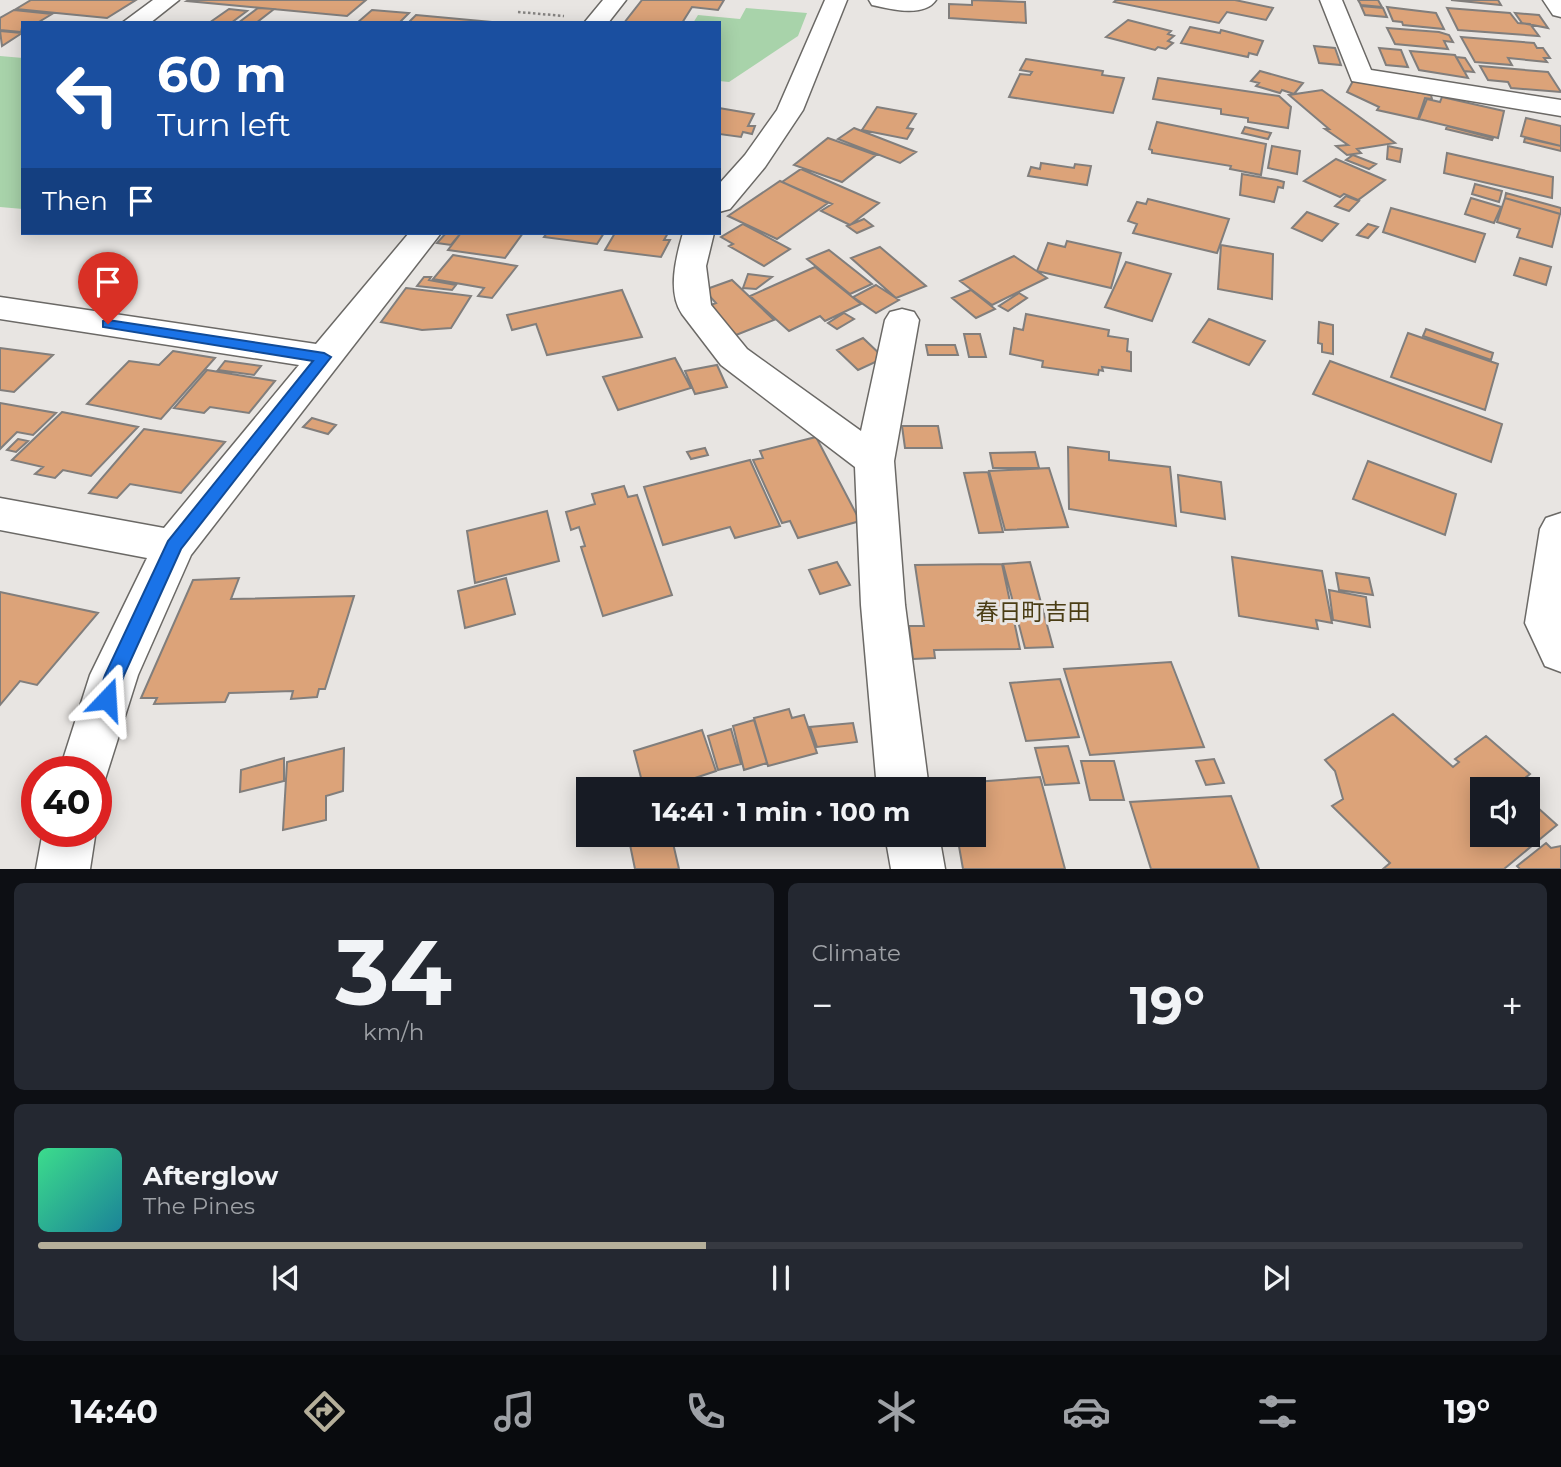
<!DOCTYPE html>
<meta charset="utf-8">
<style>
:root{--surface:#171b24;--page:#242831;--text:#f1f3f6;--muted:#9ea1a6;--line:#363941;--accent:#b5af9a}
body{margin:0;font-family:Montserrat,"Noto Sans JP",sans-serif;background:var(--page);color:var(--text);height:100vh;display:flex;flex-direction:column;font-size:26px;white-space:nowrap}
*{box-sizing:border-box;margin:0}
p{font-size:23px;color:var(--muted)}
.icon{flex:none;width:38px;height:38px;fill:none;stroke:currentColor;stroke-width:2;stroke-linecap:round;stroke-linejoin:round}
.map{position:relative;height:869px;overflow:hidden}
.drawer{display:flex;flex-direction:column;gap:14px;padding:14px;background:#0d0f14;flex:1}
.drawer>*{flex:none}
.hud{position:absolute;left:21px;top:21px;width:700px;height:214px;border-radius:0px;box-shadow:0 4px 18px #0003;background:#1a4fa0;color:#fff;overflow:hidden}
.fabs{position:absolute;left:1470px;top:777px;display:grid;gap:14px}
.fabs a{display:grid;place-items:center;width:70px;height:70px;border-radius:0px;background:var(--surface);box-shadow:0 4px 18px #0003;font-size:35px}
.speed{position:absolute;left:21px;top:756px;display:flex;gap:14px;font-size:35px;font-weight:700;text-align:center}
.speed>*{display:grid;place-content:center;width:91px;height:91px;border-radius:50%;background:var(--surface);box-shadow:0 4px 18px #0003;line-height:1}
.speed .limit{border:10px solid #d22;background:#fff;color:#111}
.pin{position:absolute;display:grid;place-items:center;width:60px;height:60px;color:#fff;margin:-72px -30px;border-radius:50% 50% 50% 0;rotate:-45deg;box-shadow:0 0 7px #0007}
.pin .icon{rotate:45deg}
.me{position:absolute;width:77px;margin:-38px;rotate:20deg;stroke-linejoin:round;filter:drop-shadow(0 0 5px #0008)}
.turn{display:flex;align-items:center;gap:24px;height:147px;padding:0 21px;font-size:32px}
.turn .icon{width:91px;height:91px;stroke-width:2.5}
.turn b{display:block;font-size:49px;line-height:60px}
.then{display:flex;align-items:center;height:66px;padding:0 21px;background:#0003;gap:14px;font-size:26px}
.big{font-size:52px;font-weight:700;line-height:1.1}
.drawer .widget{flex:1;display:flex;flex-direction:column;justify-content:center;gap:10px;min-width:0;padding:0 24px;border-radius:10px;background:var(--page)}
.drawer .dial{align-items:center;gap:0}
.dial b{font-size:91px;line-height:1}
.song{display:flex;align-items:center;gap:21px}
.cover{width:84px;height:84px;border-radius:10px;background:linear-gradient(135deg,hsl(150 70% 55%),hsl(190 70% 35%))}
.played{height:7px;border-radius:4px;background:linear-gradient(90deg,var(--accent) 45%,var(--line) 45%)}
.keys{display:flex;justify-content:space-around;direction:ltr}
.heat{display:flex;justify-content:space-between;align-items:center;font-size:38px;direction:ltr}
.drawer .tiles{flex:1;display:grid;gap:14px;grid-template-columns:1fr 1fr}
.widget:last-child{grid-column:span 2}
.trip{position:absolute;left:576px;top:777px;width:410px;height:70px;border-radius:0px;background:var(--surface);box-shadow:0 4px 18px #0003;font-weight:700;line-height:70px;text-align:center}
.tab-bar{display:flex;height:112px;justify-content:space-around;align-items:center;background:#090b0e;color:var(--muted)}
.tab-bar .icon{width:49px;height:49px}
.tab-bar .active{color:var(--accent)}
.tab-bar b{font-size:32px;color:var(--text)}
.map>svg:first-child{display:block}
.green{fill:#a8d3aa}
.building{fill:#dca379;stroke:#817e7c;stroke-width:2}
.lines{fill:none;stroke-linecap:round;stroke-linejoin:round}
.minor-casing{stroke:#6b6966;stroke-width:3}
.path{stroke:#868482;stroke-width:2.5;stroke-dasharray:2.5 2.5;stroke-linecap:butt}
.minor{fill:#fff;fill-rule:evenodd}
.route{fill:#1a73e8;stroke:#114b97;stroke-width:2}
.labels{text-anchor:middle;stroke-width:6;stroke-linejoin:round;paint-order:stroke}
.neighbourhood-label{font-size:23px;fill:#4a3d14;stroke:#e8e5e2}
</style>
<div class="map">
<svg width="1561" height="869" viewBox="0 0 1561 869">
<rect width="100%" height="100%" fill="#e8e5e2"/>
<path class="green" d="M 746,8 L 807,13 L 798,36 L 729,82 L 719,81 L 719,23 L 693,23 L 698,15 L 740,19 Z
M 0,56 L 23,58 L 23,209 L 0,207 Z"/>
<path class="building" d="M 31,0 L 136,0 L 107,18 L 16,9 Z
M 189,0 L 366,0 L 347,16 L 187,1 Z
M 642,0 L 724,0 L 718,10 L 692,7 L 682,23 L 624,23 Z
M 972,0 L 1025,2 L 1026,23 L 949,18 L 949,4 L 972,5 Z
M 1116,0 L 1235,0 L 1273,8 L 1266,20 L 1227,12 L 1219,23 L 1114,2 Z
M 1358,0 L 1378,0 L 1382,7 L 1361,5 Z
M 1451,0 L 1498,0 L 1501,5 Z
M 1361,6 L 1383,8 L 1387,17 L 1365,15 Z
M 1387,7 L 1436,13 L 1444,29 L 1403,25 L 1402,22 L 1393,21 Z
M 258,8 L 274,9 L 256,23 L 238,23 Z
M 1447,8 L 1510,13 L 1518,23 L 1530,24 L 1539,36 L 1458,30 Z
M 229,9 L 247,11 L 231,23 L 209,23 Z
M 14,10 L 52,14 L 37,23 L 23,23 L 21,32 L 0,30 L 0,18 Z
M 372,10 L 409,13 L 399,23 L 357,23 Z
M 1515,13 L 1539,15 L 1548,28 L 1522,23 Z
M 416,15 L 492,22 L 408,23 Z
M 1128,20 L 1171,31 L 1168,34 L 1174,36 L 1168,41 L 1173,43 L 1166,49 L 1158,47 L 1155,50 L 1106,37 Z
M 1190,27 L 1220,33 L 1221,30 L 1263,41 L 1257,55 L 1249,53 L 1248,57 L 1181,43 Z
M 1387,28 L 1439,32 L 1449,35 L 1453,42 L 1444,41 L 1448,49 L 1395,44 Z
M 0,31 L 22,33 L 2,46 Z
M 1461,37 L 1534,43 L 1537,48 L 1543,48 L 1550,58 L 1544,58 L 1547,62 L 1508,58 L 1512,65 L 1475,62 Z
M 1314,46 L 1335,48 L 1341,65 L 1319,63 Z
M 1379,48 L 1401,50 L 1408,67 L 1386,65 Z
M 1410,51 L 1455,55 L 1468,78 L 1419,70 Z
M 1456,57 L 1465,58 L 1474,72 L 1464,71 Z
M 1026,59 L 1103,71 L 1102,75 L 1124,78 L 1113,113 L 1009,97 L 1020,74 L 1030,75 L 1032,72 L 1020,70 Z
M 1480,66 L 1548,72 L 1561,92 L 1511,88 L 1508,82 L 1488,80 Z
M 1260,71 L 1303,83 L 1294,94 L 1282,90 L 1280,93 L 1256,86 L 1259,83 L 1251,81 Z
M 1158,78 L 1279,96 L 1291,107 L 1288,128 L 1248,122 L 1248,118 L 1221,114 L 1221,109 L 1153,99 Z
M 1354,79 L 1431,95 L 1432,99 L 1425,98 L 1418,119 L 1377,110 L 1379,107 L 1347,92 Z
M 1322,90 L 1350,110 L 1395,143 L 1357,149 L 1361,153 L 1347,155 L 1336,146 L 1348,145 L 1325,129 L 1329,129 L 1289,95 Z
M 1442,97 L 1504,111 L 1498,138 L 1419,119 L 1427,99 L 1440,102 Z
M 877,107 L 916,114 L 907,128 L 913,129 L 907,139 L 862,130 Z
M 719,108 L 754,114 L 748,126 L 755,126 L 752,134 L 743,132 L 741,137 L 719,134 Z
M 1526,118 L 1561,126 L 1561,146 L 1521,136 Z
M 1157,122 L 1266,144 L 1261,175 L 1230,169 L 1231,166 L 1152,153 L 1152,150 L 1149,149 Z
M 1447,126 L 1493,138 L 1492,140 L 1446,129 Z
M 1245,127 L 1271,133 L 1268,139 L 1242,133 Z
M 854,128 L 916,152 L 900,163 L 838,139 Z
M 828,138 L 876,155 L 842,182 L 794,165 Z
M 1525,138 L 1561,146 L 1561,151 L 1524,142 Z
M 1272,146 L 1300,151 L 1297,174 L 1268,168 Z
M 1388,146 L 1402,149 L 1400,162 L 1387,159 Z
M 1447,153 L 1553,177 L 1552,198 L 1444,173 Z
M 1353,155 L 1376,164 L 1369,169 L 1346,160 Z
M 1336,159 L 1385,180 L 1358,200 L 1344,194 L 1340,197 L 1304,181 Z
M 1041,163 L 1074,168 L 1075,164 L 1091,166 L 1087,185 L 1028,176 L 1031,167 L 1040,169 Z
M 801,169 L 879,203 L 850,225 L 821,211 L 832,204 L 782,182 Z
M 1242,174 L 1277,180 L 1284,182 L 1283,188 L 1278,187 L 1274,202 L 1240,195 Z
M 780,181 L 828,203 L 777,239 L 728,216 Z
M 1475,184 L 1502,191 L 1499,202 L 1472,194 Z
M 1506,193 L 1561,208 L 1561,214 L 1505,198 Z
M 1346,196 L 1359,201 L 1349,211 L 1335,206 Z
M 1471,198 L 1501,207 L 1494,223 L 1465,214 Z
M 1505,198 L 1560,214 L 1552,247 L 1517,237 L 1520,229 L 1497,222 Z
M 1148,199 L 1229,219 L 1217,253 L 1133,233 L 1137,224 L 1128,221 L 1137,202 L 1146,204 Z
M 1391,208 L 1485,234 L 1475,262 L 1383,232 Z
M 1307,212 L 1338,224 L 1322,241 L 1292,228 Z
M 864,219 L 873,226 L 857,233 L 847,226 Z
M 743,224 L 790,249 L 764,266 L 729,246 L 733,244 L 721,237 Z
M 1368,224 L 1378,227 L 1368,238 L 1357,235 Z
M 446,233 L 461,233 L 451,245 L 437,243 Z
M 461,233 L 523,233 L 505,258 L 448,250 Z
M 547,233 L 604,233 L 597,244 L 544,237 Z
M 615,233 L 668,233 L 664,240 L 670,240 L 661,257 L 605,250 Z
M 1067,241 L 1121,253 L 1111,288 L 1037,271 L 1048,243 L 1065,247 Z
M 1221,245 L 1273,254 L 1272,299 L 1218,289 Z
M 880,247 L 926,286 L 896,298 L 851,258 Z
M 829,250 L 872,284 L 850,294 L 807,259 Z
M 453,255 L 517,266 L 492,298 L 478,296 L 484,288 L 433,279 Z
M 1014,256 L 1047,278 L 992,305 L 960,281 Z
M 1520,258 L 1551,267 L 1546,285 L 1514,275 Z
M 1126,262 L 1171,274 L 1152,321 L 1105,307 Z
M 815,267 L 861,304 L 825,321 L 820,316 L 789,331 L 750,296 Z
M 748,274 L 772,277 L 756,289 L 743,288 Z
M 424,277 L 431,277 L 429,280 L 456,285 L 452,290 L 417,286 Z
M 732,280 L 774,320 L 736,335 L 708,306 L 716,303 L 704,290 Z
M 876,285 L 899,300 L 876,313 L 853,297 Z
M 406,288 L 471,296 L 451,328 L 422,330 L 381,322 Z
M 622,290 L 642,337 L 547,355 L 536,324 L 512,330 L 507,315 Z
M 971,290 L 995,309 L 976,318 L 952,298 Z
M 1019,293 L 1027,298 L 1008,311 L 999,306 Z
M 844,313 L 854,319 L 837,329 L 828,323 Z
M 1026,314 L 1109,330 L 1108,336 L 1128,339 L 1127,351 L 1131,352 L 1131,371 L 1102,367 L 1103,371 L 1099,370 L 1098,375 L 1042,367 L 1043,361 L 1010,354 L 1014,328 L 1023,330 Z
M 1209,319 L 1265,341 L 1249,365 L 1193,342 Z
M 1319,322 L 1333,325 L 1333,354 L 1322,352 L 1322,344 L 1318,343 Z
M 1426,329 L 1493,353 L 1491,360 L 1423,336 Z
M 1408,333 L 1498,364 L 1485,410 L 1391,377 Z
M 964,334 L 980,334 L 986,357 L 969,357 Z
M 863,338 L 884,358 L 858,370 L 837,350 Z
M 926,345 L 955,345 L 958,355 L 928,355 Z
M 0,348 L 53,355 L 14,392 L 0,390 Z
M 173,351 L 215,358 L 161,419 L 87,404 L 129,361 L 159,365 Z
M 675,358 L 691,388 L 618,410 L 603,377 Z
M 225,361 L 261,366 L 254,375 L 218,370 Z
M 1330,361 L 1502,424 L 1491,462 L 1313,394 Z
M 717,365 L 727,387 L 695,394 L 685,371 Z
M 207,370 L 275,381 L 249,413 L 210,407 L 204,413 L 174,408 Z
M 0,403 L 56,413 L 33,435 L 17,432 L 0,449 Z
M 62,412 L 138,427 L 91,476 L 63,470 L 55,478 L 35,474 L 43,467 L 12,460 Z
M 312,418 L 336,425 L 328,434 L 303,427 Z
M 902,426 L 938,426 L 942,448 L 905,448 Z
M 144,429 L 225,442 L 181,493 L 130,484 L 117,498 L 89,493 Z
M 816,437 L 860,521 L 798,538 L 790,521 L 782,523 L 753,460 L 763,458 L 760,451 Z
M 18,439 L 28,441 L 16,452 L 7,450 Z
M 1068,447 L 1109,452 L 1109,460 L 1170,467 L 1176,526 L 1069,509 Z
M 705,448 L 708,455 L 691,459 L 687,452 Z
M 1035,452 L 1039,468 L 993,468 L 990,453 Z
M 750,460 L 780,526 L 735,538 L 730,527 L 663,545 L 644,487 Z
M 1368,461 L 1456,494 L 1445,535 L 1353,499 Z
M 1049,468 L 1068,527 L 1005,530 L 989,471 Z
M 988,472 L 1003,532 L 979,533 L 964,473 Z
M 1178,475 L 1221,482 L 1225,519 L 1181,512 Z
M 624,486 L 628,497 L 637,495 L 672,595 L 603,616 L 581,547 L 585,546 L 579,527 L 571,530 L 566,512 L 595,504 L 592,494 Z
M 547,511 L 559,561 L 475,583 L 467,531 Z
M 1232,557 L 1322,571 L 1332,623 L 1316,620 L 1318,629 L 1239,616 Z
M 837,562 L 850,585 L 820,594 L 809,570 Z
M 1030,562 L 1053,647 L 1025,648 L 1003,564 Z
M 1002,564 L 1020,649 L 934,650 L 935,658 L 913,659 L 909,626 L 924,626 L 915,565 Z
M 1336,573 L 1369,578 L 1373,595 L 1339,590 Z
M 239,578 L 231,599 L 354,596 L 325,689 L 319,689 L 317,697 L 291,699 L 293,691 L 229,693 L 225,702 L 154,704 L 157,698 L 141,698 L 193,580 Z
M 506,578 L 515,614 L 465,628 L 458,591 Z
M 1329,590 L 1366,597 L 1370,627 L 1333,620 Z
M 0,592 L 98,613 L 37,685 L 20,681 L 0,705 Z
M 1171,662 L 1204,747 L 1090,755 L 1064,669 Z
M 1060,679 L 1079,737 L 1026,741 L 1010,683 Z
M 789,709 L 792,718 L 804,715 L 817,753 L 768,766 L 754,718 Z
M 1393,714 L 1453,767 L 1459,762 L 1455,759 L 1486,736 L 1530,774 L 1514,787 L 1517,789 L 1482,789 L 1482,835 L 1528,835 L 1528,799 L 1557,825 L 1504,869 L 1383,869 L 1390,863 L 1332,806 L 1343,799 L 1335,771 L 1325,760 Z
M 754,720 L 767,763 L 744,770 L 733,726 Z
M 853,723 L 857,742 L 817,747 L 810,727 Z
M 731,729 L 741,764 L 718,770 L 708,736 Z
M 702,730 L 716,771 L 662,789 L 644,789 L 634,751 Z
M 1068,746 L 1079,783 L 1045,785 L 1035,748 Z
M 344,748 L 343,791 L 326,796 L 326,820 L 283,830 L 287,762 Z
M 284,758 L 284,781 L 240,792 L 241,770 Z
M 1214,759 L 1224,783 L 1206,785 L 1196,761 Z
M 1081,761 L 1114,761 L 1124,800 L 1090,800 Z
M 1040,777 L 1065,869 L 963,869 L 957,835 L 973,835 L 973,789 L 964,789 L 962,783 Z
M 1231,796 L 1259,869 L 1151,869 L 1130,802 Z
M 628,835 L 686,835 L 672,839 L 679,869 L 635,869 Z
M 1546,843 L 1551,848 L 1561,846 L 1561,869 L 1520,869 L 1517,866 Z"/>
<g class="lines">
<defs>
<path id="minor" d="M 153,0 L 179,0 L 150,23 L 122,23 Z
M 603,0 L 626,0 L 608,23 L 584,23 Z
M 825,0 L 847,0 L 803,110 L 765,167 L 730,209 L 719,212 L 719,184 L 745,155 L 777,110 Z
M 869,0 L 936,0 C 924,18 890,9 872,5 Z
M 1320,0 L 1342,0 L 1371,70 L 1561,100 L 1561,116 L 1352,81 Z
M 1543,0 L 1561,0 L 1561,17 L 1553,15 Z
M 409,233 L 441,233 L 191,555 L 138,675 L 102,789 L 96,791 L 96,772 L 59,772 L 90,675 L 147,558 L 0,530 L 0,498 L 164,528 L 299,365 L 0,319 L 0,297 L 316,344 Z
M 683,233 L 714,233 L 706,266 L 711,305 L 747,349 L 861,431 L 885,320 L 890,312 L 902,309 L 914,312 L 919,320 L 894,461 L 905,605 L 929,789 L 877,789 L 861,605 L 855,467 L 721,365 L 682,314 C 667,292 676,257 683,233 Z
M 1561,513 L 1561,672 L 1545,666 L 1525,623 L 1540,529 L 1546,518 Z
M 43,831 L 96,830 L 90,869 L 36,869 Z
M 885,835 L 939,835 L 945,869 L 891,869 Z"/>
</defs>
<use href="#minor" class="minor-casing"/>
<path class="path" d="M 518,12 L 564,16"/>
<use href="#minor" class="minor"/>
</g>
<path class="route" d="M 108,320 L 324,353 L 331,357 L 181,549 L 124,675 L 114,705 L 107,708 L 100,705 L 97,699 L 105,675 L 168,541 L 313,361 L 103,327 L 103,321 Z"/>
<g class="labels">
<g class="neighbourhood-label">
<text x="1033" y="620">春日町吉田</text>
</g>
</g>
</svg>
<div class="fabs">
<a><svg class="icon" aria-label="sound" viewBox="0 0 24 24"><path d="M4 9h4l5-4v14l-5-4H4zM17 9q2 3 0 6"/></svg></a>
</div>
<div class="speed"><div class="limit">40</div></div>
<div class="pin" style="left:108px;top:324px;background:#d93025"><svg class="icon" aria-label="arrive" viewBox="0 0 24 24"><path d="M6 21V4h12l-3 4 3 4H6"/></svg></div>
<svg class="me" style="left:107px;top:699px" viewBox="-20 -20 40 40"><path d="M0-17L14 15 0 8-14 15z" fill="#1a73e8" stroke="#fff" stroke-width="4"/></svg>
<div class="trip">14:41 · 1 min · 100 m</div>
<div class="hud">
<div class="turn"><svg class="icon" aria-label="left" viewBox="0 0 24 24"><path d="M17 20v-9H6M10 6l-5 5 5 5"/></svg><div><b>60 m</b>Turn left</div></div>
<div class="then">Then<svg class="icon" aria-label="arrive" viewBox="0 0 24 24"><path d="M6 21V4h12l-3 4 3 4H6"/></svg></div>
</div>
</div>
<section class="drawer">
<div class="tiles">
<div class="widget dial"><b>34</b><p>km/h</p></div>
<div class="widget"><p>Climate</p>
<div class="heat"><a>−</a><b class="big">19°</b><a>+</a></div>
</div>
<div class="widget">
<div class="song"><i class="cover"></i><div><b>Afterglow</b><p>The Pines</p></div></div>
<div class="played"></div>
<div class="keys"><svg class="icon" aria-label="previous" viewBox="0 0 24 24"><path d="M18 5L8 12l10 7zM5 5v14"/></svg><svg class="icon" aria-label="pause" viewBox="0 0 24 24"><path d="M8 5v14M16 5v14"/></svg><svg class="icon" aria-label="next" viewBox="0 0 24 24"><path d="M6 5l10 7-10 7zM19 5v14"/></svg></div>
</div>
</div>
</section>
<nav class="tab-bar">
<b>14:40</b>
<svg class="icon active" aria-label="directions" viewBox="0 0 24 24"><path d="M12 3l9 9-9 9-9-9zM9 14v-3h6M13 9l2 2-2 2"/></svg>
<svg class="icon" aria-label="music" viewBox="0 0 24 24"><path d="M9 18V5l10-2v13"/><circle cx="6" cy="18" r="3"/><circle cx="16" cy="16" r="3"/></svg>
<svg class="icon" aria-label="phone" viewBox="0 0 24 24"><path d="M5 4h4l2 5-3 2q2 4 5 5l2-3 5 2v4C11 20 4 13 5 4z"/></svg>
<svg class="icon" aria-label="climate" viewBox="0 0 24 24"><path d="M12 3v18M4 7l16 10M4 17L20 7"/></svg>
<svg class="icon" aria-label="car" viewBox="0 0 24 24"><path d="M5 17H2v-5l4-1 3-4h7l3 4 3 1v5h-3M9 17h6M6 11h13"/><circle cx="7" cy="17" r="2"/><circle cx="17" cy="17" r="2"/></svg>
<svg class="icon" aria-label="filters" viewBox="0 0 24 24"><path d="M4 7h16M4 17h16"/><circle cx="9" cy="7" r="2"/><circle cx="15" cy="17" r="2"/></svg>
<b>19°</b>
</nav>
